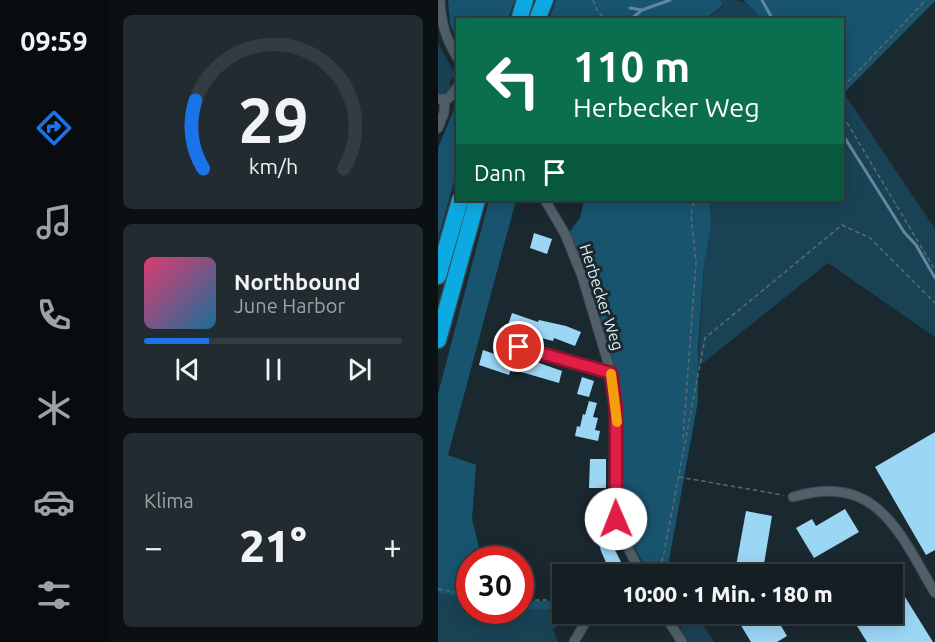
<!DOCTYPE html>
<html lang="de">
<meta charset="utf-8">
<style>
:root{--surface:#141e23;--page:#212b30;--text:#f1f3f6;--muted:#9da2a6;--line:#333c41;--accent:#1a73e8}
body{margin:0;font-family:Ubuntu,sans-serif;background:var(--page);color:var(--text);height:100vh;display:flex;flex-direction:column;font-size:22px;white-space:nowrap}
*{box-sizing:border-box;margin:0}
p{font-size:20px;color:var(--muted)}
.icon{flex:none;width:33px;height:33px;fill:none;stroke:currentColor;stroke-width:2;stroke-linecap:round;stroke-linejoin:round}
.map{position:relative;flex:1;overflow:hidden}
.drawer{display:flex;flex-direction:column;gap:15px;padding:15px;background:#0b1013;width:330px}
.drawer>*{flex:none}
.hud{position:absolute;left:18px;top:18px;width:388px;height:183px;border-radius:0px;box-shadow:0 3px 15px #0003,0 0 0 2px var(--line);background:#0b6e4f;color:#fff;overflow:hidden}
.speed{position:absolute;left:18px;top:546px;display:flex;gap:12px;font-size:30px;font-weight:700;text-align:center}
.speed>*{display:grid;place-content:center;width:78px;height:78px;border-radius:50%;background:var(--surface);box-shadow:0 3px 15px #0003,0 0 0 2px var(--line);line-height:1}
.speed .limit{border:9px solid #d22;background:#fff;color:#111}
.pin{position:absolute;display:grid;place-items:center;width:51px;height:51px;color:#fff;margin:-26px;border:3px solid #fff;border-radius:50%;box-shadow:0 2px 6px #0007}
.me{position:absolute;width:66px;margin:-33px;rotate:359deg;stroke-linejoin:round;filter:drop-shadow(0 0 4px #0008)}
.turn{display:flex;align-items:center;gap:21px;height:126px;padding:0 18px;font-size:27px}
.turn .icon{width:78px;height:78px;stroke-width:2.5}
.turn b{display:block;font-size:42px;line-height:51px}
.then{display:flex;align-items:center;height:57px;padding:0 18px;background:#0003;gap:12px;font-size:22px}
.big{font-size:45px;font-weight:800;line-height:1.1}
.drawer .widget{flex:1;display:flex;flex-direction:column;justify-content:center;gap:9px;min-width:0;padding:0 21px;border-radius:9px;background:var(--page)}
.drawer .dial{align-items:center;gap:0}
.dial svg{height:156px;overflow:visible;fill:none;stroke:var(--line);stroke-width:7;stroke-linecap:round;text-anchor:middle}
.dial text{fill:var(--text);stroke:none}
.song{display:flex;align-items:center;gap:18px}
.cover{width:72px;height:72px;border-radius:9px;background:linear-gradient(135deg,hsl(340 70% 55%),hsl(200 70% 35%))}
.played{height:6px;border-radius:3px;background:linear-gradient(90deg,var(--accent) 25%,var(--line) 25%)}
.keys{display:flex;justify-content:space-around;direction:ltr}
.heat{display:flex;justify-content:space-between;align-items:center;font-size:33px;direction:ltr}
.trip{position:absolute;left:114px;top:564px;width:351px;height:60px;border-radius:0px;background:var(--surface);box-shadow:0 3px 15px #0003,0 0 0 2px var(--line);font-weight:800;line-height:60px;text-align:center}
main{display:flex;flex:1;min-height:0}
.tab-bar{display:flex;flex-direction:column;width:108px;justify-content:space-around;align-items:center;background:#080c0e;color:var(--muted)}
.tab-bar .icon{width:42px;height:42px}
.tab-bar .active{color:var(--accent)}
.tab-bar b{font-size:27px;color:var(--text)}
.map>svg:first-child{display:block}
.green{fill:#1a4255}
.forest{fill:#18546e}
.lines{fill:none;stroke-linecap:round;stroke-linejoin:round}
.stream{stroke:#5f899e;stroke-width:3}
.building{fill:#9cd6f5}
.service-casing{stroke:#3a464b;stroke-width:7}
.minor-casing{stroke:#3a464b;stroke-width:11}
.motorway-casing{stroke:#3a464b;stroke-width:19}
.path{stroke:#5d696f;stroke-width:1.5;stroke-dasharray:4.5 3;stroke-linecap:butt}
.service{stroke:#505f68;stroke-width:4.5}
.minor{stroke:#505f68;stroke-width:9}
.motorway{stroke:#0caae3;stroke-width:16}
.route-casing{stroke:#92132f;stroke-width:15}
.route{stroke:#e11d48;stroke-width:10}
.slow{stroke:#f59e0b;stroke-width:10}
.labels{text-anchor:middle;stroke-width:6;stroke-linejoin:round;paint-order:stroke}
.street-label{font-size:16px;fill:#e3ecf1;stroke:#1a282f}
</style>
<main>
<nav class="tab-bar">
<b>09:59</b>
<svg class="icon active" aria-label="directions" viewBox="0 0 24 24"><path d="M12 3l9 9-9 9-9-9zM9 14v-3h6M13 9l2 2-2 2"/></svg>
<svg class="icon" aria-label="music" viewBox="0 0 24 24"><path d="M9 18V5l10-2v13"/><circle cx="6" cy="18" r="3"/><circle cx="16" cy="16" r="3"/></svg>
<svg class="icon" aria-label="phone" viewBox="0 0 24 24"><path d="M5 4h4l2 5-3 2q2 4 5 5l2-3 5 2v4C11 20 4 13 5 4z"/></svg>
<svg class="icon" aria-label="climate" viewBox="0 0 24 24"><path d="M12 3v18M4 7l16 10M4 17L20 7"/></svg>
<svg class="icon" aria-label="car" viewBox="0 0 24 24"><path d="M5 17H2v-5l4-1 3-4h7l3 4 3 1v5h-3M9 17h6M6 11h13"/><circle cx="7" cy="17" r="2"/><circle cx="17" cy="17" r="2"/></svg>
<svg class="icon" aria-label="filters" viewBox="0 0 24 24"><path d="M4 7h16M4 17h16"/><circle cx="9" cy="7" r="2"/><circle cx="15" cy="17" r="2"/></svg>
</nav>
<section class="drawer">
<div class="widget dial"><svg viewBox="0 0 100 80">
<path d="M14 69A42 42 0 1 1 86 69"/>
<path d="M14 69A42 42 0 0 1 10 34" stroke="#1a73e8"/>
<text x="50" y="56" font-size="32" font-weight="700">29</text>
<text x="50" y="72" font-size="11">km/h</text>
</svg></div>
<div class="widget">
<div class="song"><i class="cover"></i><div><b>Northbound</b><p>June Harbor</p></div></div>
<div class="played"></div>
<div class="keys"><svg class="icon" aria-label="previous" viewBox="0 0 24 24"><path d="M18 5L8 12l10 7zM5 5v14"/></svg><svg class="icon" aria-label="pause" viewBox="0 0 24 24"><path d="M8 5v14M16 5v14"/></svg><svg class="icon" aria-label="next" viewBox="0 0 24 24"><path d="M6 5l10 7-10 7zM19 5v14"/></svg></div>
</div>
<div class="widget"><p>Klima</p>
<div class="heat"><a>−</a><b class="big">21°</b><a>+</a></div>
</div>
</section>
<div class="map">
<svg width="497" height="642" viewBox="0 0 497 642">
<rect width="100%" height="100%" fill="#1a282f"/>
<path class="green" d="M 283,0 C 305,0 310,0 323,19 L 268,20 L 285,6 Z
M 0,43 L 18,75 L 12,81 L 12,90 L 6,96 L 0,94 Z
M 406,93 L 497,229 L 497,337 L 390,263 L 260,367 L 266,265 L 273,228 L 272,200 L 405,200 Z
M 0,593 L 31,600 L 32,610 L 124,609 L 124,614 L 129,614 L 115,630 L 120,642 L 0,642 Z
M 233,614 L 259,614 L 276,642 L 250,642 L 242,629 L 244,628 L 239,618 L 236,619 Z"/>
<path class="forest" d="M 10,0 L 77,0 L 70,19 L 20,20 L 19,42 L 12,24 Z
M 118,0 L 283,0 L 285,5 L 268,19 L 111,19 Z
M 305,0 L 497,0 L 497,1 L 405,94 L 405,20 L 323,19 L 315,9 Z
M 19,102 L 19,172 L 0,239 L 0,148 Z
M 51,200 L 78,200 L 10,455 L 38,465 L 34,519 L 44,559 L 32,560 L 31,600 L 0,593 L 0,394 Z
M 146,200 L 272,200 L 273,228 L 266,265 L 260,349 L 260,401 L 230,566 L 213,574 L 210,574 L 183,519 L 181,402 L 173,354 L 148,273 L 131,233 L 142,218 Z
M 82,601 L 124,601 L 124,609 L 83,610 Z"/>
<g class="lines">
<path class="stream" d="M 324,0 L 335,20
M 192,8 L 204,10
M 192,20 L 204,10 L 232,0
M 405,135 L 466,232 L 478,245 L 497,278"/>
</g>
<path class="building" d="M 96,233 L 114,239 L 109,254 L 92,248 Z
M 74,313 L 100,322 L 101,320 L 128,326 L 143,332 L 137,346 L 116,338 L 115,341 L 88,334 L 69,328 Z
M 45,350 L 88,365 L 90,359 L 124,371 L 121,383 L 73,369 L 71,375 L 41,365 Z
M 144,377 L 156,381 L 151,397 L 139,394 Z
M 151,401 L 159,403 L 155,417 L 160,418 L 157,430 L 162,431 L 160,441 L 137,436 L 139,426 L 142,427 L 145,414 L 147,415 Z
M 497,432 L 497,550 L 488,555 L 437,467 Z
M 152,459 L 168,459 L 168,488 L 151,488 Z
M 165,506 L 177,550 L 189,574 L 173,574 L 163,551 L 152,510 Z
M 407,509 L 421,532 L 376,558 L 358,528 L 374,519 L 378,526 Z
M 308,511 L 334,516 L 325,570 L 298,566 Z
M 462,589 L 495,642 L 429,642 L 414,618 L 422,614 L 454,614 L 454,594 Z
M 296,614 L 336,614 L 349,636 L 339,642 L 313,642 Z"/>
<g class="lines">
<defs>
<path id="service" d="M 61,341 L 173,373"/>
<path id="minor" d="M 2,0 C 3,23 8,39 20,59
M 0,99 L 10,99 L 20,86
M 0,128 L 6,113 L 7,100
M 107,200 L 127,234 L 144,276 L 173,373 L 178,409 L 179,519 L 181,529 L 203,574
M 355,497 C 439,472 461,532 497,593
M 226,614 L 244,642
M 136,642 L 152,614"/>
<path id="motorway" d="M 81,20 L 87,0
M 99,20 L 107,0
M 0,276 L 22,200
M 0,340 L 39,200"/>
</defs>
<use href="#service" class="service-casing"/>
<use href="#minor" class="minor-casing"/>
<use href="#motorway" class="motorway-casing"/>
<path class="path" d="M 155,0 L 160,12 L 169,20
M 405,87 L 488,0
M 405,116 L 497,270
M 245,438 L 258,263 L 253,215 L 256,200
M 241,477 L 345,495
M 215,574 L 225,558 L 267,338 L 404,225 L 432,238 L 497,303
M 0,589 L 32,595
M 82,600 L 124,600"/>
<use href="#service" class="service"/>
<use href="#minor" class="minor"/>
<use href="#motorway" class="motorway"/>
</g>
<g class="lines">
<defs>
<path id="route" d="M 81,347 L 173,373 L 178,409 L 178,519"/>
</defs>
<use href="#route" class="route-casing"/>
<use href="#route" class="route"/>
<path class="slow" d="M 173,374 L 179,422"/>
</g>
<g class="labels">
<g class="street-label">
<text transform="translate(164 297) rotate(72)" y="6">Herbecker Weg</text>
</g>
</g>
</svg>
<div class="speed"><div class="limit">30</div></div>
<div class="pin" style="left:81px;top:347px;background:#d93025"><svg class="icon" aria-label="arrive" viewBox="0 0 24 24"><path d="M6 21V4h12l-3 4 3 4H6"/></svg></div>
<svg class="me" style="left:178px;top:519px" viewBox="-20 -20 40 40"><circle r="19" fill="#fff"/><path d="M0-13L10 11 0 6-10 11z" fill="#e11d48"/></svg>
<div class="trip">10:00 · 1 Min. · 180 m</div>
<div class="hud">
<div class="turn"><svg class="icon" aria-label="left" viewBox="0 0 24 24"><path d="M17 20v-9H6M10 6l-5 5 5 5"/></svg><div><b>110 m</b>Herbecker Weg</div></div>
<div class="then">Dann<svg class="icon" aria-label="arrive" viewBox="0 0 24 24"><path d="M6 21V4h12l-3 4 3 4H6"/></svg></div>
</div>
</div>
</main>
